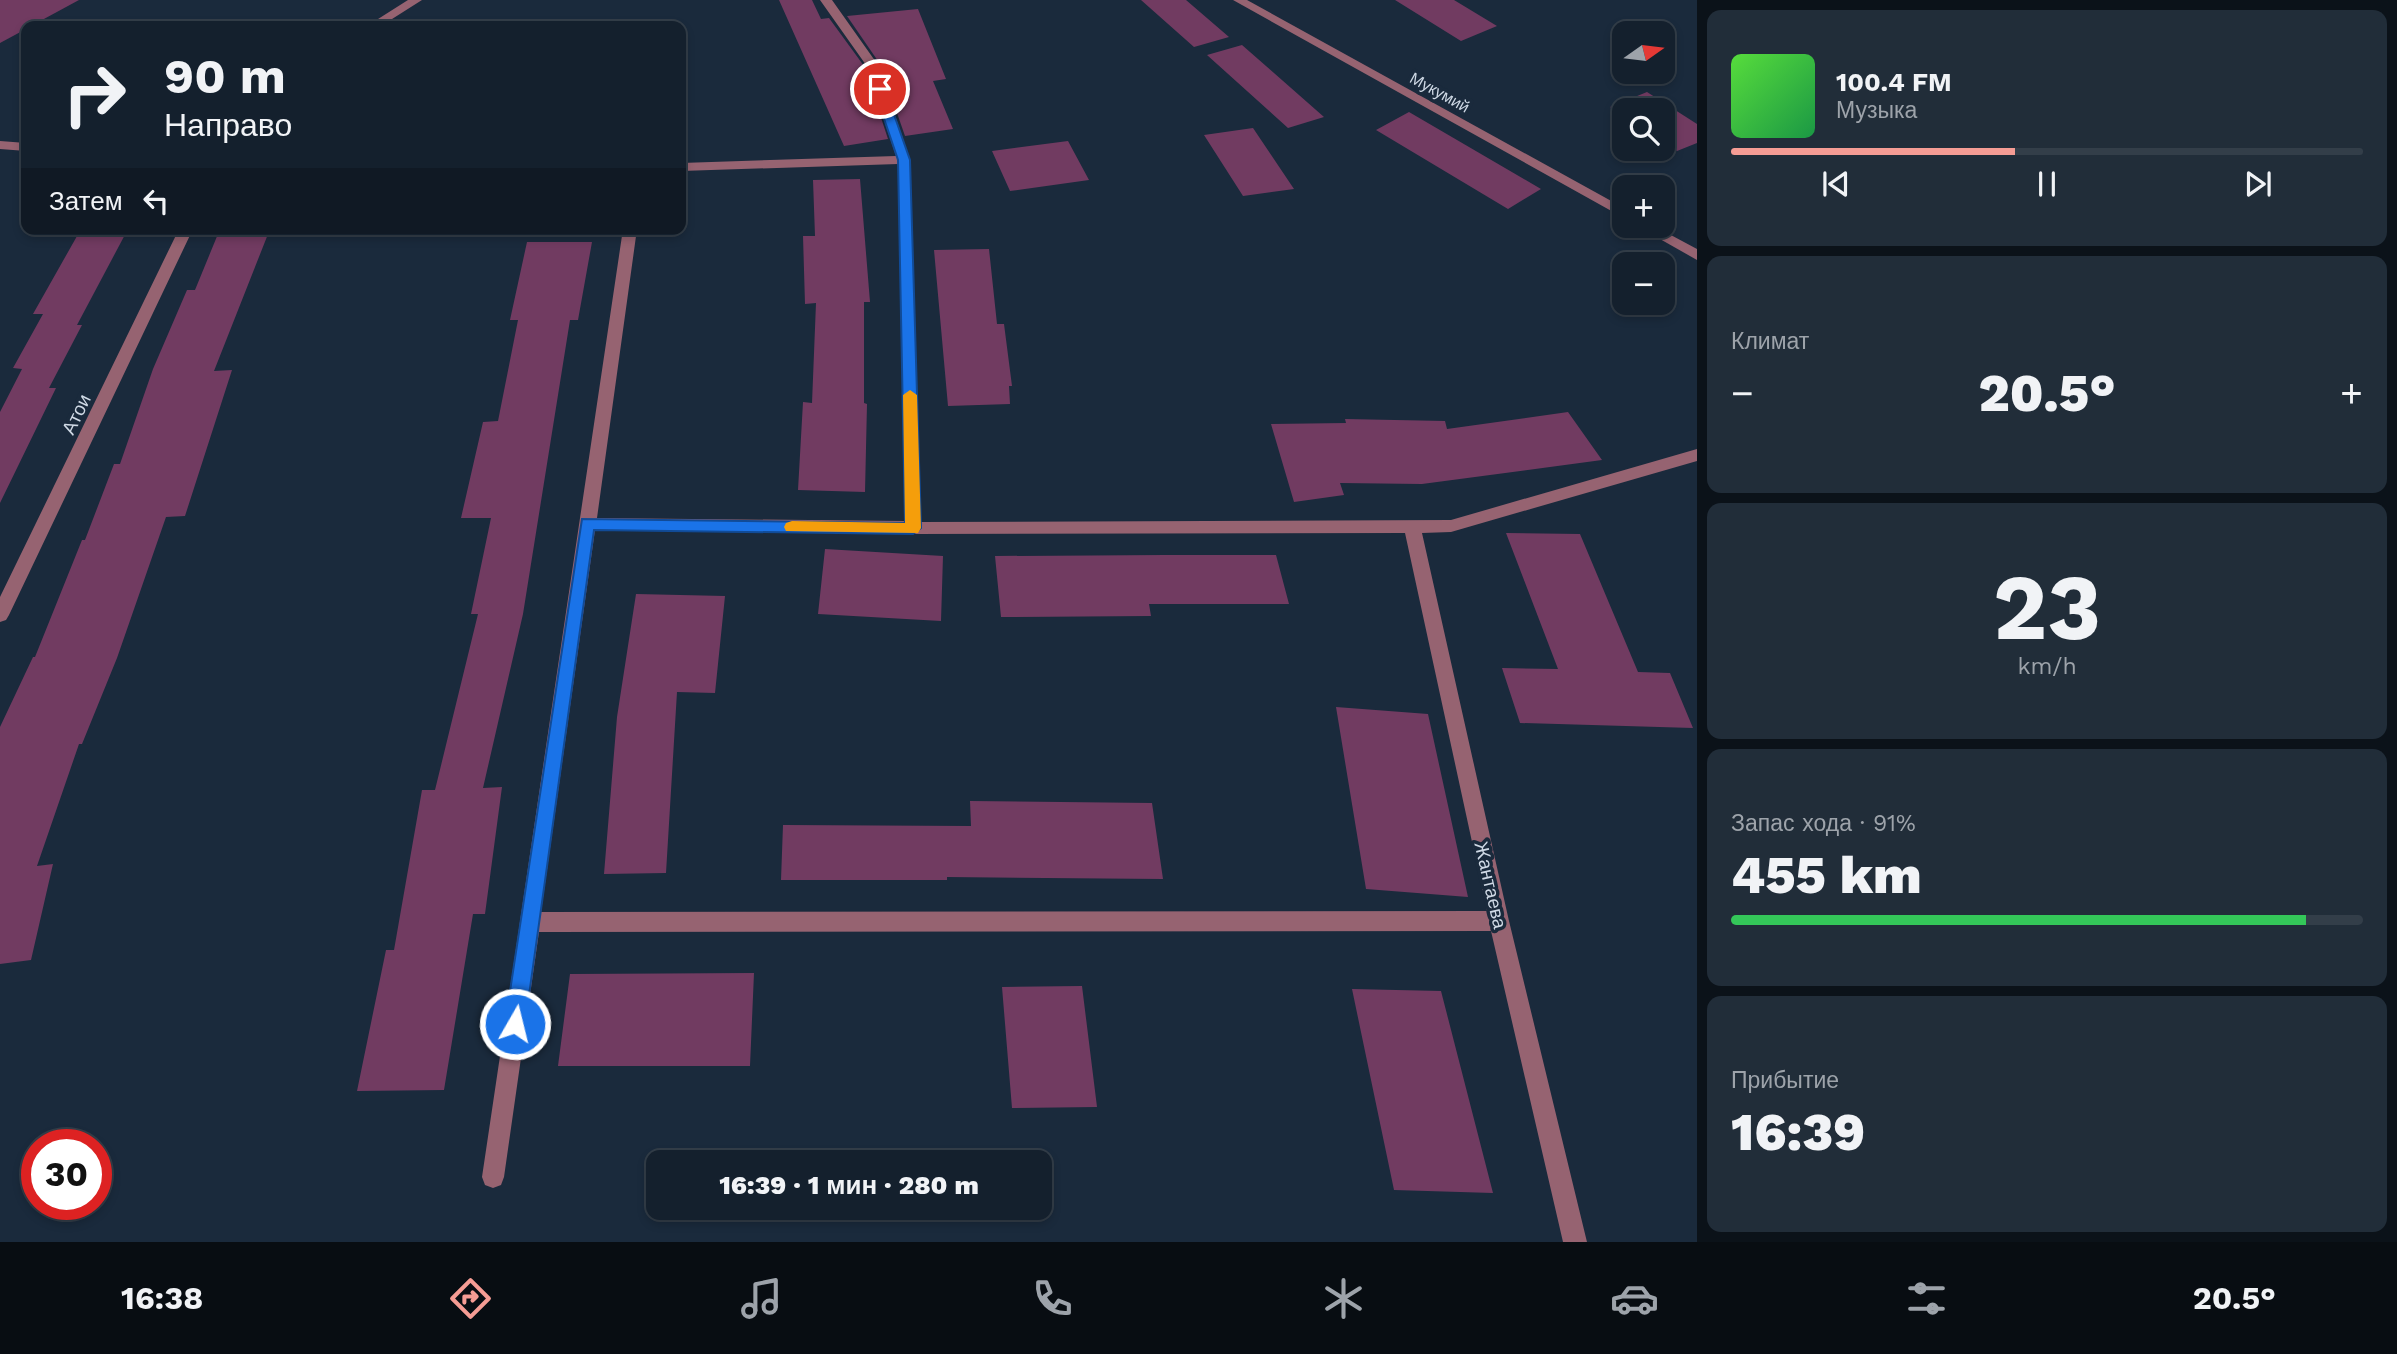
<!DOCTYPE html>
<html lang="ru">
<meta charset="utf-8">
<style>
:root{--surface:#14202d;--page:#212d39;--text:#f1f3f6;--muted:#9da3aa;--line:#333e49;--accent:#f59c94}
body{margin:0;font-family:"Work Sans",sans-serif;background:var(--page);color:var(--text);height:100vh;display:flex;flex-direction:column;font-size:26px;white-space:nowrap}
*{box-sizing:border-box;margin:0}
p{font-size:23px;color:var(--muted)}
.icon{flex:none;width:38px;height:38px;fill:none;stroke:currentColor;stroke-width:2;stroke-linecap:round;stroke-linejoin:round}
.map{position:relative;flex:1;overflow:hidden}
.drawer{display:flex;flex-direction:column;gap:10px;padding:10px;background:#0b1219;width:700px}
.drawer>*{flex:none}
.hud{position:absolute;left:21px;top:21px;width:665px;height:214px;border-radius:14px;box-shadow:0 4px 10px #0003,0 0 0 2px var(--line);background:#14202d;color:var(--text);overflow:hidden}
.needle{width:46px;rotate:76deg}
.tools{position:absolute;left:1612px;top:21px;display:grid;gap:14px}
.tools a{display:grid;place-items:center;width:63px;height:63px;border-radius:14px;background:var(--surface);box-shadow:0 4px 10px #0003,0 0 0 2px var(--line);font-size:35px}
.speed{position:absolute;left:21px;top:1129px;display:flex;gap:14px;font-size:35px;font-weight:700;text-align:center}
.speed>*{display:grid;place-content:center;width:91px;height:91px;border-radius:50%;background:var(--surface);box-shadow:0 4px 10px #0003,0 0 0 2px var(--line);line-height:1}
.speed .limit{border:10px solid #d22;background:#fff;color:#111}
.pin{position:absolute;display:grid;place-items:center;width:60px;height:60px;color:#fff;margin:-30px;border:4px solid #fff;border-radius:50%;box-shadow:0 2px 7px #0007}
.me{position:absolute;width:77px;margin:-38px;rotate:8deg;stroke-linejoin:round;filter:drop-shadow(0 0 5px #0008)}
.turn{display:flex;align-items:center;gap:24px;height:147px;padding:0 28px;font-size:32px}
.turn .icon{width:91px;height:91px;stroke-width:2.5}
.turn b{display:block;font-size:49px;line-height:60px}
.then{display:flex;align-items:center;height:66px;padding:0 28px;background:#0003;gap:14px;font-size:26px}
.big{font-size:52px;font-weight:800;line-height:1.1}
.drawer .tile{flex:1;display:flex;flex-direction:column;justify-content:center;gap:10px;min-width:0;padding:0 24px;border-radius:14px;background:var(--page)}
.drawer .dial{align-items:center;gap:0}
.dial b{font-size:91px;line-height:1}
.song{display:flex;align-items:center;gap:21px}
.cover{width:84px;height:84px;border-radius:10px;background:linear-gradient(135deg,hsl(110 70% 55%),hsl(140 70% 35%))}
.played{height:7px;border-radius:4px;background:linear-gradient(90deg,var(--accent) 45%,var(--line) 45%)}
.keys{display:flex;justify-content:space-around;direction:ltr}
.heat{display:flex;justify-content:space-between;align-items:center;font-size:38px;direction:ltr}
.charge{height:10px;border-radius:5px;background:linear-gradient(90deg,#34c759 91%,var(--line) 0)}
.trip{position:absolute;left:646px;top:1150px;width:406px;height:70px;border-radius:14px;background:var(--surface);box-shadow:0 4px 10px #0003,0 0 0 2px var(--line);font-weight:800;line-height:70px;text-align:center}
.tab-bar{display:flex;height:112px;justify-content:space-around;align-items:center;background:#080d12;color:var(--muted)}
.tab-bar .icon{width:49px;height:49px}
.tab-bar .selected{color:var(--accent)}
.tab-bar b{font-size:32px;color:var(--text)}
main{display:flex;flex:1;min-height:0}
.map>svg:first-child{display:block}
.building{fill:#713b61}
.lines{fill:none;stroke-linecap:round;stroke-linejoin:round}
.minor{fill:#966371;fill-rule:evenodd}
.route{fill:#1a73e8;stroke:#114b97;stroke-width:2}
.slow{fill:#f59e0b}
.labels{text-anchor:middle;stroke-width:7;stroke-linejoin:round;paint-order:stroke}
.far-street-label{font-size:16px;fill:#cfd9e5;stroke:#1a2a3c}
.street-label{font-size:19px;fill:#cfd9e5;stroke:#1a2a3c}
</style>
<main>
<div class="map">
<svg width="1697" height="1242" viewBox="0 0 1697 1242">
<rect width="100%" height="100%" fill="#1a2a3c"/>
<path class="building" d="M 0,0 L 79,0 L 31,26 L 26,26 L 26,29 L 0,43 Z
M 779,0 L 812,0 L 821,19 L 829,18 L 864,66 L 888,139 L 844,146 Z
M 1141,0 L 1186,0 L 1229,37 L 1194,47 Z
M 1395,0 L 1454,0 L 1497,26 L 1461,41 Z
M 918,9 L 946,79 L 933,81 L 953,129 L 905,136 L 880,64 L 847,16 Z
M 1242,45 L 1324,117 L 1288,128 L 1207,55 Z
M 1647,92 L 1697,124 L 1697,143 L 1677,151 L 1662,141 L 1662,110 L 1624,110 L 1624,116 L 1610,107 Z
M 1409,112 L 1541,189 L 1508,209 L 1376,130 Z
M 1253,128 L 1294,189 L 1243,196 L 1204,135 Z
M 1068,141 L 1089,180 L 1010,191 L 992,151 Z
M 860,179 L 870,302 L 864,302 L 864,403 L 867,404 L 865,492 L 798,490 L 803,402 L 812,403 L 816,303 L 805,304 L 803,236 L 815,236 L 813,180 Z
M 81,229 L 128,229 L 77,325 L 82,325 L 49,388 L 56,388 L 0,503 L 0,412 L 22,369 L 13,368 L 43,314 L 33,314 Z
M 220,229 L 270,229 L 214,371 L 232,370 L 185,516 L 166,517 L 117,658 L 82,744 L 79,744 L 37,866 L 53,864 L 31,960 L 0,964 L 0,727 L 33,657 L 35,657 L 82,540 L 85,540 L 114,464 L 120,464 L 153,369 L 187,290 L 195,290 Z
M 527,242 L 592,242 L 578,320 L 570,320 L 523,614 L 483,788 L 502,787 L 485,914 L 473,914 L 444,1090 L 357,1091 L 386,950 L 394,950 L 422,790 L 435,790 L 478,614 L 471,614 L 491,518 L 461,518 L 483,422 L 498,421 L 518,320 L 510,320 Z
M 989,249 L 997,324 L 1004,324 L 1012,386 L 1009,386 L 1010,404 L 948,406 L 934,250 Z
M 1568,412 L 1602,460 L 1422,484 L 1340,483 L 1344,495 L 1294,502 L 1271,424 L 1346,423 L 1345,419 L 1445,421 L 1447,429 Z
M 1506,533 L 1580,534 L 1638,672 L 1670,673 L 1693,728 L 1520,723 L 1502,668 L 1558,669 Z
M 825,549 L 943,556 L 941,621 L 818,614 Z
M 1165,555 L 1276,555 L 1289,604 L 1149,604 L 1151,616 L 1001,617 L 995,556 Z
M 636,594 L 725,596 L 715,693 L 677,692 L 666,873 L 604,874 L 617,717 Z
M 1336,707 L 1428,714 L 1468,897 L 1366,889 Z
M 970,801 L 1152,803 L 1163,879 L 947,877 L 947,880 L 781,880 L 783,825 L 971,826 Z
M 754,973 L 750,1066 L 558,1066 L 570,974 Z
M 1082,986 L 1097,1107 L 1012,1108 L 1002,987 Z
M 1352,989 L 1441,991 L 1493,1193 L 1394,1190 Z"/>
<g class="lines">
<path class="minor" d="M 408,0 L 422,0 L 381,26 L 367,26 Z
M 820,0 L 832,0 L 878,65 L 910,160 L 921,522 L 1451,520 L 1697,449 L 1697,461 L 1451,532 L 1422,533 L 1509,921 L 1587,1242 L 1563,1242 L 1491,931 L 539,932 L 504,1177 L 501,1185 L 493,1188 L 485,1185 L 482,1177 L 623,229 L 637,229 L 597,518 L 905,521 L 898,164 L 681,171 L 681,163 L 896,156 L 866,65 ZM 595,530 L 913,534 L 1405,533 L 1487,911 L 541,912 Z
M 1233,0 L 1247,0 L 1624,208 L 1624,218 Z
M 0,141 L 26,143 L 26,151 L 0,149 Z
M 1637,226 L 1654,226 L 1697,249 L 1697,260 Z
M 179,229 L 193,229 L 9,615 L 6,620 L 0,622 L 0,597 Z"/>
</g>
<path class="route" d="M 880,86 L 885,89 L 910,160 L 921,528 L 913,534 L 594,530 L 525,1024 L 522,1031 L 515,1034 L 508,1031 L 505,1024 L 582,519 L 905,523 L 898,160 L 874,89 Z"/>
<path class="slow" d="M 910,390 L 917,395 L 921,528 L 918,533 L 786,531 L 784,527 L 786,523 L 792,521 L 905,523 L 903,395 Z"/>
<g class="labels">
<g class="far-street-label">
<text transform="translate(1440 92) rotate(29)" y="6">Мукумий</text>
</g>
<g class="street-label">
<text transform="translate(76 414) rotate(-64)" y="7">Атои</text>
<text transform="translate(1491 885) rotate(77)" y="7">Жантаева</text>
</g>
</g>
</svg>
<div class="tools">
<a><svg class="needle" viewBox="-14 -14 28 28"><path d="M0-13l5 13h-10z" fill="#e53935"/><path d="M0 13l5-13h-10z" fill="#9da3aa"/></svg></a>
<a><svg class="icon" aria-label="search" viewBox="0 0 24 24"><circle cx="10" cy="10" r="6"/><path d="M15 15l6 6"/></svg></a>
<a>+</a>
<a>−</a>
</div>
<div class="speed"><div class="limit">30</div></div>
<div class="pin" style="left:880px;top:89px;background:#d93025"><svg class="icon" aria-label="arrive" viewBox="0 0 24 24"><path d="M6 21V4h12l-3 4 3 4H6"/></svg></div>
<svg class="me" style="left:515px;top:1024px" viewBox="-20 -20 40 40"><circle r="17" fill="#1a73e8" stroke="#fff" stroke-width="3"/><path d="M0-11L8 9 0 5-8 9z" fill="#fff"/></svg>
<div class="trip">16:39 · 1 мин · 280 m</div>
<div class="hud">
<div class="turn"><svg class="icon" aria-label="right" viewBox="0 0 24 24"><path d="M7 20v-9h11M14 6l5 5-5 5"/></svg><div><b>90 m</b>Направо</div></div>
<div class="then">Затем<svg class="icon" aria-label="left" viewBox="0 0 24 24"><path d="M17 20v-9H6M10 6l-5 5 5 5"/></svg></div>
</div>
</div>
<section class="drawer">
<div class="tile">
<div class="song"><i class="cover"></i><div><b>100.4 FM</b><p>Музыка</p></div></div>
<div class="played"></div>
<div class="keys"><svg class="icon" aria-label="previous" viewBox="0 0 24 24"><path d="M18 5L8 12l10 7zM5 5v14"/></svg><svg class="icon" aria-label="pause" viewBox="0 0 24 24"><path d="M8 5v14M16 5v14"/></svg><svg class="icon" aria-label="next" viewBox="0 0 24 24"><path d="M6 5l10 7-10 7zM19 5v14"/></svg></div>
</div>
<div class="tile"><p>Климат</p>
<div class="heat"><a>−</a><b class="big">20.5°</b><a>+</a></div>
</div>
<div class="tile dial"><b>23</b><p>km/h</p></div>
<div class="tile"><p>Запас хода · 91%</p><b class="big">455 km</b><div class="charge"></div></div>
<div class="tile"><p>Прибытие</p><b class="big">16:39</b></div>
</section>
</main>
<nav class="tab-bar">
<b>16:38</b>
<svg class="icon selected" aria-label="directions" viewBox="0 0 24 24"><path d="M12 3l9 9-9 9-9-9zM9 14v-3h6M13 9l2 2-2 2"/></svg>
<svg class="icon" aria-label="music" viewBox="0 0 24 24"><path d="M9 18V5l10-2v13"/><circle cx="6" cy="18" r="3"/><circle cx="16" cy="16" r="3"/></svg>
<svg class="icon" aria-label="phone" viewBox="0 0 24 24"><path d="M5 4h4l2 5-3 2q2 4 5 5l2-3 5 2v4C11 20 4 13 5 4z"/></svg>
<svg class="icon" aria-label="climate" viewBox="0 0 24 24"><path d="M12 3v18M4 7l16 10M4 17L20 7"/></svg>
<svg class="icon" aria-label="car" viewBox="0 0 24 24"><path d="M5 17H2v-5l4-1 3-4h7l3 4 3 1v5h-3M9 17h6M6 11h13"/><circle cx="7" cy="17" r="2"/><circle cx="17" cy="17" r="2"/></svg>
<svg class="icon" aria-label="filters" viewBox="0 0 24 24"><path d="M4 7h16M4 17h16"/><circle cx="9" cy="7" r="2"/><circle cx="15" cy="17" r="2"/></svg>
<b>20.5°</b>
</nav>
